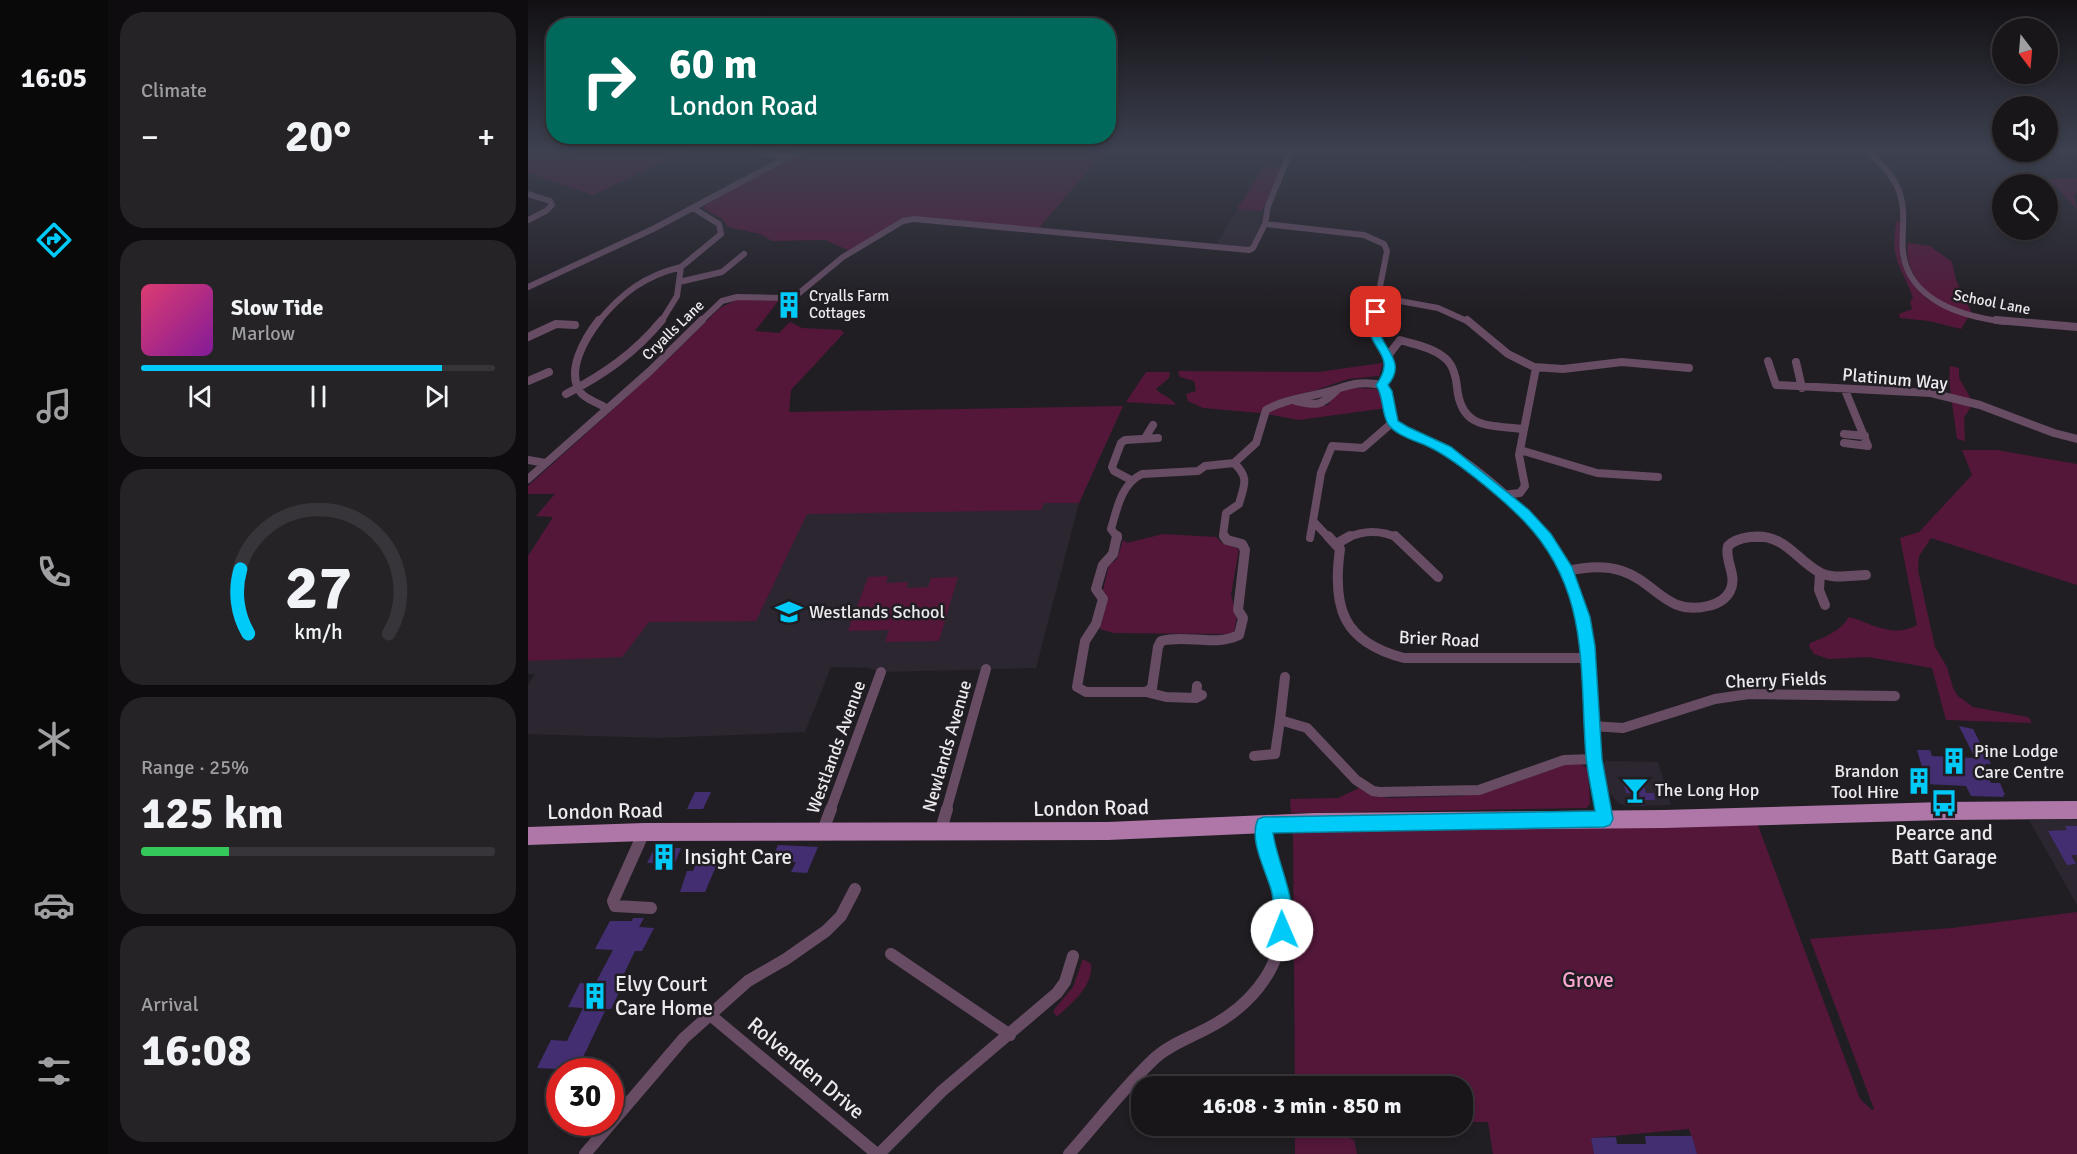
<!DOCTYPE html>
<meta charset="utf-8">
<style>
:root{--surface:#19161a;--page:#262327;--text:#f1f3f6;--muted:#9f9fa2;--line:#373539;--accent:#00cbf8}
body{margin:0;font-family:Signika,sans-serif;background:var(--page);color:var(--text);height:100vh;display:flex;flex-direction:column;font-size:22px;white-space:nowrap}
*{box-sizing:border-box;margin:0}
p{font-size:20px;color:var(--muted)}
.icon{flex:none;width:33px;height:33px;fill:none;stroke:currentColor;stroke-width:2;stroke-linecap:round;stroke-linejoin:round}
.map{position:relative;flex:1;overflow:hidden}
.details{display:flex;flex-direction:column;gap:12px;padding:12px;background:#0e0c0e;width:420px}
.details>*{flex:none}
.banner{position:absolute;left:18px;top:18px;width:570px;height:126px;border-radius:24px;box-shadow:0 3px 9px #0003,0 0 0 2px var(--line);background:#00695c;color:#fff;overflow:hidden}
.needle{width:39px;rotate:164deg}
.buttons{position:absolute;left:1464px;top:18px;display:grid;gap:12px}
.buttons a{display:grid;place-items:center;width:66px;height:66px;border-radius:50%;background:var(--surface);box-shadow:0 3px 9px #0003,0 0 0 2px var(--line);font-size:30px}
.speed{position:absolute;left:18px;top:1058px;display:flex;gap:12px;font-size:30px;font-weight:700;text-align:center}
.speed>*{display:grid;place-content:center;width:78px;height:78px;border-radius:50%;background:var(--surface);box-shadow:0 3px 9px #0003,0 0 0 2px var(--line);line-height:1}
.speed .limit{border:9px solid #d22;background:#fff;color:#111}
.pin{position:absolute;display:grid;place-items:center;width:51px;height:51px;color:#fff;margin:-26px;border-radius:12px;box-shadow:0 3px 9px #0006}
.me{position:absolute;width:66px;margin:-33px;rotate:359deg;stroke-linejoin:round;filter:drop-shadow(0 0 4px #0008)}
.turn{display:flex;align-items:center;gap:21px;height:126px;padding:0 24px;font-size:27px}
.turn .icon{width:78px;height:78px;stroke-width:2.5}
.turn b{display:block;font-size:42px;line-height:51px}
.big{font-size:45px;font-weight:700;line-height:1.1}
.details .card{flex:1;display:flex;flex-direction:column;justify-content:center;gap:9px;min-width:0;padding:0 21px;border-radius:24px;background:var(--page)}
.details .dial{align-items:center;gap:0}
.dial svg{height:156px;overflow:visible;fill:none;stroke:var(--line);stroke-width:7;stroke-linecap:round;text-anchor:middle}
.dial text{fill:var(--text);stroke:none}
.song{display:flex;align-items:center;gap:18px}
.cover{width:72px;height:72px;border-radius:9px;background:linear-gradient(135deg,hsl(340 70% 55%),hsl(290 70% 35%))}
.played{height:6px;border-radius:3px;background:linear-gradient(90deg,var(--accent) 85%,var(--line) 85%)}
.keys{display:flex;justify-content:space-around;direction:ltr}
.heat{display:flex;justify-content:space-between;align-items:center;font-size:33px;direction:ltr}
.charge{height:9px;border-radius:4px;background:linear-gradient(90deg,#34c759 25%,var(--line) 0)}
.trip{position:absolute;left:603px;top:1076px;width:342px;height:60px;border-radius:24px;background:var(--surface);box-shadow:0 3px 9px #0003,0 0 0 2px var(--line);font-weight:700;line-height:60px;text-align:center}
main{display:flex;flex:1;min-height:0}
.menu{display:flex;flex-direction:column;width:108px;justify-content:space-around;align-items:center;background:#0a090a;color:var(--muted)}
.menu .icon{width:42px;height:42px}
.menu .on{color:var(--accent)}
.menu b{font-size:27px;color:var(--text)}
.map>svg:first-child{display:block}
.built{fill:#2c2630}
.green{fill:#54173a}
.building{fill:#432e72}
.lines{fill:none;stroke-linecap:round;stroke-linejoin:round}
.minor-far3{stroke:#674c64;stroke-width:6}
.minor-far2{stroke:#674c64;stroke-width:8}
.minor-far1{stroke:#674c64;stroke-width:10}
.minor{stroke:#674c64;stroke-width:12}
.primary{fill:#ae77a8;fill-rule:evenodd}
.route{fill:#00cbf8;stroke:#0084a1;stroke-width:1.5}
.labels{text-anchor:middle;stroke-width:5;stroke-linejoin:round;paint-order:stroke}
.far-poi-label{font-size:15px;fill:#ebeaed;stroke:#211e23;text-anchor:start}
.far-street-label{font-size:15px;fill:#ebeaed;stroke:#211e23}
.street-label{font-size:18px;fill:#ebeaed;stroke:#211e23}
.poi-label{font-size:18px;fill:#ebeaed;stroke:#211e23;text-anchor:start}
.near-street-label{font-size:21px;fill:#ebeaed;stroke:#211e23}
.near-poi-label{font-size:21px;fill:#ebeaed;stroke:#211e23;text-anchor:start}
.near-park-label{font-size:21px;fill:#fda6d1;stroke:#211e23}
</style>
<main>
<nav class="menu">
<b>16:05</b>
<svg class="icon on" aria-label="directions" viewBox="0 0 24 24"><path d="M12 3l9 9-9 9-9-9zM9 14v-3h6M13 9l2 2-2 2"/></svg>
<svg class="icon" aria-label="music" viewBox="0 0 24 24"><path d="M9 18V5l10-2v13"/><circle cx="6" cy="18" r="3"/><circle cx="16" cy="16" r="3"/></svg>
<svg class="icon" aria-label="phone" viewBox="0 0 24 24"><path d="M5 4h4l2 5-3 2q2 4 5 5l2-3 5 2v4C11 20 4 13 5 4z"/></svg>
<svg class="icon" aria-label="climate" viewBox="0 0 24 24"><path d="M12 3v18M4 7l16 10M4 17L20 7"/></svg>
<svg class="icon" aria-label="car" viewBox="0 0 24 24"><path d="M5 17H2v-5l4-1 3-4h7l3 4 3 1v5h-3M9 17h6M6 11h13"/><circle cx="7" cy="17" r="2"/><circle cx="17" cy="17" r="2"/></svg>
<svg class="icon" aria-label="filters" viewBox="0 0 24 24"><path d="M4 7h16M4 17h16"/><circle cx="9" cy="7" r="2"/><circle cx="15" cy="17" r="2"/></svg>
</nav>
<section class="details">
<div class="card"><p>Climate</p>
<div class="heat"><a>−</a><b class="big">20°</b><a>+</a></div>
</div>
<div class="card">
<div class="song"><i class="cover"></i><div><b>Slow Tide</b><p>Marlow</p></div></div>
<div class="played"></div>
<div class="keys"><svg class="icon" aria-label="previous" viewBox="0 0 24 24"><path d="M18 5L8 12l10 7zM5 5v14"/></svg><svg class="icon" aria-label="pause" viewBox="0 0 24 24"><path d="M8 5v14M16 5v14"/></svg><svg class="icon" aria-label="next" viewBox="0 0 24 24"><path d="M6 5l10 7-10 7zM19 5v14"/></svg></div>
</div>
<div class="card dial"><svg viewBox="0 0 100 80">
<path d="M14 69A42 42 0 1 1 86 69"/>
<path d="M14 69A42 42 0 0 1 10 36" stroke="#00cbf8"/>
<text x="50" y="56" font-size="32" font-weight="700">27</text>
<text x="50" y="72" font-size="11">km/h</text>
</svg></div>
<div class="card"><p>Range · 25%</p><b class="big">125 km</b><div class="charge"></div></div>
<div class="card"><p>Arrival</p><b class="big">16:08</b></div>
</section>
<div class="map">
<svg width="1549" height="1154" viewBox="0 0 1549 1154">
<rect width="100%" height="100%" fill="#211e23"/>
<path class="built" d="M 709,209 L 734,211 L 733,226 L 725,246 L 719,248 L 688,245 Z
M 595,406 L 551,503 L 508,668 L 353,672 L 340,668 L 303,667 L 277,732 L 130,738 L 0,734 L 0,685 L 7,674 L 0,674 L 0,556 Z
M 1077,761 L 1130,762 L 1143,805 L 1098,806 L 1090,803 L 1076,786 L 1074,767 Z
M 1501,820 L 1549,820 L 1549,905 Z"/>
<path class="green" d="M 0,150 L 160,150 L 65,195 L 0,173 Z
M 278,150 L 578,150 L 510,229 L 383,217 L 322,251 L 297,240 L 244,241 L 232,234 L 200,227 L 194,219 L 175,208 L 180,203 Z
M 739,167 L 753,168 L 734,211 L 709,209 L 735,169 Z
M 1549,178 L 1549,193 L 1546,195 L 1549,209 L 1520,179 Z
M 1369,220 L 1373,223 L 1372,257 L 1382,279 L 1398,298 L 1413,306 L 1441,316 L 1433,329 L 1401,321 L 1372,318 L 1371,314 L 1384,309 L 1382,302 L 1385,298 C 1373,263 1361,261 1369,220 Z
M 1380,243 L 1402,246 L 1424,262 L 1428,280 L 1444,313 C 1434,310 1422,308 1413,303 C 1394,292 1375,265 1380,243 Z
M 210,299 L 251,300 L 227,331 L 251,333 L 262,322 L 274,328 L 313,330 L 316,333 L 263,390 L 261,412 L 595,406 L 551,503 L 516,503 L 513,510 L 279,514 L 228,621 L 121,622 L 94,657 L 0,661 L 0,556 L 25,517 L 8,516 L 27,494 L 0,494 L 0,486 L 132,367 L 192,308 Z
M 855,363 L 851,376 L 820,379 L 785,391 L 755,398 L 739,406 L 732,413 L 675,408 L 660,401 L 658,394 L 668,391 L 666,381 L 652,377 L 650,371 L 790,372 Z
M 1422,366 L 1431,368 L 1431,378 L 1443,399 L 1442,408 L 1436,418 L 1437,441 L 1429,439 L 1421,380 Z
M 618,372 L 642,372 L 641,378 L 628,389 C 632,395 641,395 648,405 L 598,402 Z
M 816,387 L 848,389 L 854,395 L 858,408 L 771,420 L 739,414 C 753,392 780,409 800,405 L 805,396 Z
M 1434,450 L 1469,450 L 1549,464 L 1549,585 L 1403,538 L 1391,556 L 1390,570 L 1407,647 L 1419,667 L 1425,688 L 1430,696 L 1445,707 L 1500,717 L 1504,723 L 1418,720 L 1404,668 L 1340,657 L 1301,659 L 1286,654 L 1281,646 L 1282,643 C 1298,637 1312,631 1321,617 C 1344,623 1365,639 1389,625 L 1372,538 L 1391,532 L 1444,475 Z
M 635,534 L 688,537 L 694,543 L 711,549 L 703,595 L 709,616 L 706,632 L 701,634 L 586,633 L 572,629 L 580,598 L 575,590 L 581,565 L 589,559 L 595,540 L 599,543 Z
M 360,576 L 358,583 L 380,582 L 379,588 L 400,587 L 403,578 L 430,577 L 411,641 L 357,642 L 361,630 L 320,631 L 340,577 Z
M 1040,763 L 1052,763 L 1060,769 L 1062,804 L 1058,808 L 763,813 L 762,799 L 810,798 L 831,788 L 844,795 L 860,798 L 934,796 L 978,786 Z
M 1228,820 L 1332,1099 L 1344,1110 L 1346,1109 L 1282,939 L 1424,928 L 1549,912 L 1549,1154 L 1169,1154 L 1161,1129 L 1063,1138 L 1066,1154 L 965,1154 L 960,1122 L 935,1122 L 934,1086 L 767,1086 L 765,830 Z
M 555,959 L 563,964 C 566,986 543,1003 529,1017 L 525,1011 L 545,987 Z
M 767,1125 L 812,1125 L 798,1129 L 826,1140 L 829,1154 L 767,1154 Z"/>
<path class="building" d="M 1431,726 L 1445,729 L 1463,764 L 1457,764 L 1458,768 L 1455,767 L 1463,783 L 1472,783 L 1477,795 L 1475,795 L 1476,797 L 1443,796 L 1438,786 L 1398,784 L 1399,786 L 1389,787 L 1381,772 L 1395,770 L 1389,750 L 1402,750 L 1404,756 L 1447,758 Z
M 1095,781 L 1115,782 L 1118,793 L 1126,793 L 1127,800 L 1116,800 L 1117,806 L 1105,805 L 1102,793 L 1098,793 Z
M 167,792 L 183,792 L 175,809 L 159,809 Z
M 1537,826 L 1549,826 L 1549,855 L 1543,855 L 1548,864 L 1539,865 L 1520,831 L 1539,830 Z
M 250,845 L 290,847 L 279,873 L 263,872 L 268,862 L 243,861 Z
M 134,848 L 153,848 L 144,870 L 131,870 L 135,863 L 119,863 L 125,851 L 132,851 Z
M 190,851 L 188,857 L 192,857 L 177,892 L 152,892 L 159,871 L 165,871 L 173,853 Z
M 105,918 L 116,918 L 111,927 L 126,928 L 114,951 L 107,951 L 91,984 L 95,984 L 83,1009 L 78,1009 L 49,1070 L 9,1068 L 23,1040 L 39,1041 L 55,1008 L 40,1007 L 52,983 L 67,984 L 85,950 L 67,949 L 82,921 L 104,921 Z
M 1117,1136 L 1164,1136 L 1169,1154 L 1066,1154 L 1063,1138 L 1088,1137 L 1089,1144 L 1118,1144 Z"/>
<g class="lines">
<path class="minor-far3" d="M 226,150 L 259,158
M 763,150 L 740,206 L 737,224 L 836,235 L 856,244 L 859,251 L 845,322
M 1339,150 C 1353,164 1369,178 1373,198 C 1378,216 1373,235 1375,253 C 1382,302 1437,317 1478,322
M 0,194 L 22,201 L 24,205 L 18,211 L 0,220
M 151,282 L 194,272 L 216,254
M 0,287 L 125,229 L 273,150
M 850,297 L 910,308 L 941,322
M 70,322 C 94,293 116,276 153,267
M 133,322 L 149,296 L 153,267 L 193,234 L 191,224 L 165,208
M 172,322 L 194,301 L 209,297 L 255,298 L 270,294 L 315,257 L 375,221 L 386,219 L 721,250 L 725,248 L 737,224"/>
<path class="minor-far2" d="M 71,320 C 57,338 36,373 54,394 C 59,399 69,403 75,406
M 845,320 C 845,348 872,357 854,385
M 939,320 L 980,354 L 1006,367 L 1035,369 L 1094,362 L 1161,368
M 1468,320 L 1549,327
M 0,337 L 28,324 L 47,325
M 859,357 L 872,340 C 888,345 908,348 920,361 C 926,368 928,377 929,387 C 933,429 960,425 995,429
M 1240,361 L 1248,385 L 1403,393 L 1452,405 L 1526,433 L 1549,439
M 1268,362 L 1274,388
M 0,381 L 21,372
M 854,385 L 858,391 L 865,422 C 881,435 901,439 918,449 C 950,469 997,508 1019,538
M 38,394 C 75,375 107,353 134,320
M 768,401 C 790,406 793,406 809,390
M 1316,434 L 1337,436
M 617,438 L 625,425
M 1316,443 L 1340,446 L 1317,390
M 992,450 L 1069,473 L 1130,477
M 0,460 L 17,463
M 0,479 L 122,371 L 174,320
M 603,480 L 586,471 L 584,467 L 593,443 L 597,440 L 630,438
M 974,495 L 992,493 L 997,486 L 991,455 L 1008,368
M 590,538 L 583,529 C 589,509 593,484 614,474 L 670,471 L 677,466 L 706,463
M 697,538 L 695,535 L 698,513 L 711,504 C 716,485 722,478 706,463 L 728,443 L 738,410 C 757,399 777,398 798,392 C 821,386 830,380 854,385
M 782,538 L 785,521
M 801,538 L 785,521 L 793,473 L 804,446 L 835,448 L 865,422
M 819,538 C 836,530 853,530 870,538
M 1217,538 L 1239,538"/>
<path class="minor-far1" d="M 589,536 L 585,554 L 575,565 L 568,589 L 575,599 L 568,624 L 557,641 L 549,687 L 558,692 L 618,692 L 638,697 L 668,698 L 674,695
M 800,536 L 812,549 C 804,607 814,642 876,658 L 1060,658
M 867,536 L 910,577
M 1018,536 C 1028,552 1038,567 1045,584 C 1061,629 1061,678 1064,724 C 1066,753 1069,782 1074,811
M 808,544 L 822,536
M 1039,571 C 1057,567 1076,565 1094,571 C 1128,582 1138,616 1180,606 C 1189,604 1198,599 1202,591 C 1210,575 1196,561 1200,546 C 1206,540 1214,538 1222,537 C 1257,533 1267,559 1291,572 C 1304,580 1324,575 1338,575
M 1292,573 L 1291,590 L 1297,605
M 618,692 L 624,688 L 630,647 L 633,641 C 659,634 686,647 711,635 L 715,618 L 710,610 L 717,550 L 714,544 L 699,540 L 696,536
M 668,698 L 669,686
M 752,720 L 757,677
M 1064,726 L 1095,728 L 1187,699 L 1221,694 L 1367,696
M 726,756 L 747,754 L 752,720 L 779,728 L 828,780 L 845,791 L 852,792 L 951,790 L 1036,760 L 1066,759
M 302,811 L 353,672
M 418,811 L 458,669"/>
<path class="minor" d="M 1074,809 L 1076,819
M 116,832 L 85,901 L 87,906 L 123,908
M 294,833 L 303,809
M 412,833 L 419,809
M 363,954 L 482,1035
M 181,1014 L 349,1154
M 57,1154 L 156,1038 L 220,981 L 258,959 L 298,931 L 313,916 L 327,889
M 351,1154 L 414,1091 L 529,993 L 537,982 L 545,956
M 541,1154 C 568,1124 597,1086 627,1058 C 641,1045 661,1038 678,1029 C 718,1009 751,974 754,928 C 757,891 738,861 736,825"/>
<path class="primary" d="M 1549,801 L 1549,819 L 1415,820 L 1136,828 L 786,831 L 580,840 L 116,841 L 0,845 L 0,827 L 116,823 L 580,822 L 786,813 L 1136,810 L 1415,802 Z"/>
</g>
<linearGradient id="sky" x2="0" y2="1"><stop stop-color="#121013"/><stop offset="0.48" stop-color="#3d4150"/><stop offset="1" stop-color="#3d4150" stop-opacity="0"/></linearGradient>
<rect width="1549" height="312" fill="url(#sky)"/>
<path class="route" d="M 848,309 L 853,312 C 852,316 849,322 850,326 C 853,349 880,361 860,385 L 864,391 L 870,421 L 880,427 L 923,447 L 1001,510 L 1023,534 L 1044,567 L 1062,617 L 1067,646 L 1074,759 L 1085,819 L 1082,825 L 1076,827 L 745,833 C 749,864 773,906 761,936 L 754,939 L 748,936 C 742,923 747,907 744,893 C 739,872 720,841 730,819 L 736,817 L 1067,811 C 1064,793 1060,775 1058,757 C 1051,668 1063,588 993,518 C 972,497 926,458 899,446 C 888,441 867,435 860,424 C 853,412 856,397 848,385 C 869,356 843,351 840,326 C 839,322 842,316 842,312 Z"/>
<defs>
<symbol id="building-bare" viewBox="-9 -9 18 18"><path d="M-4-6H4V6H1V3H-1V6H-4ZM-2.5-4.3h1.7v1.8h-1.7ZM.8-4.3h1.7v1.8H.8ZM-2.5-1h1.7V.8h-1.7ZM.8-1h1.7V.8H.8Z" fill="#00cbf8" stroke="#211e23" stroke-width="2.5" paint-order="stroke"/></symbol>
<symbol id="school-bare" viewBox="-9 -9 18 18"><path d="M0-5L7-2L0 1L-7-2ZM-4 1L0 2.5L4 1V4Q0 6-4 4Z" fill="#00cbf8" stroke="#211e23" stroke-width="2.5" paint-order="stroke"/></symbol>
<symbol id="bar-bare" viewBox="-9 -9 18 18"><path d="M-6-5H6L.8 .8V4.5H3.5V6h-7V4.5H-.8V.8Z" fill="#00cbf8" stroke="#211e23" stroke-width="2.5" paint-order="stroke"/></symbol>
<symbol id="bus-bare" viewBox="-9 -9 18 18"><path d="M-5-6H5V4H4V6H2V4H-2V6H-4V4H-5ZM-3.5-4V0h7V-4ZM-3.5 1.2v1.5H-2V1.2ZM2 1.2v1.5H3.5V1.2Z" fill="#00cbf8" stroke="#211e23" stroke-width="2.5" paint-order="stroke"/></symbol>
</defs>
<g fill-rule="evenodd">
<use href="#building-bare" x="242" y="286" width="38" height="38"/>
<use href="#school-bare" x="242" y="593" width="38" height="38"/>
<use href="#building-bare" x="1407" y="742" width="38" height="38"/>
<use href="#building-bare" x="1372" y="762" width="38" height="38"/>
<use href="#bar-bare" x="1088" y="771" width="38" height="38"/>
<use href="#bus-bare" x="1397" y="784" width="38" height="38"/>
<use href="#building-bare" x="117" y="838" width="38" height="38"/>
<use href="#building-bare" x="48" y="977" width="38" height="38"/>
</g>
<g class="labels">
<g class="far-poi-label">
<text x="281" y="301">Cryalls Farm<tspan x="281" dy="17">Cottages</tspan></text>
</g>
<g class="far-street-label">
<text transform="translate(1464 302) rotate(11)" y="5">School Lane</text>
<text transform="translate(145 330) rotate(-44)" y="5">Cryalls Lane</text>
</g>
<g class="street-label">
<text transform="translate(1367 379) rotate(5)" y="6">Platinum Way</text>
<text transform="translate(911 639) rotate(3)" y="6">Brier Road</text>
<text transform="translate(1248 680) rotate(-2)" y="6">Cherry Fields</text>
<text transform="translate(419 746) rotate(-74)" y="6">Newlands Avenue</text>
<text transform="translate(308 747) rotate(-70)" y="6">Westlands Avenue</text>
</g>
<g class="poi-label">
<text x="281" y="618">Westlands School</text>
<text x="1446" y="757">Pine Lodge<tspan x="1446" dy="21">Care Centre</tspan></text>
<text x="1371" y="777" text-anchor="end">Brandon<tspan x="1371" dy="21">Tool Hire</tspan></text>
<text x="1127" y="796">The Long Hop</text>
</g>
<g class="near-street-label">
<text transform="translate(563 808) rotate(-1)" y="7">London Road</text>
<text transform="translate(77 811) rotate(-1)" y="7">London Road</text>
<text transform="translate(278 1068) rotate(40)" y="7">Rolvenden Drive</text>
</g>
<g class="near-poi-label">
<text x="1416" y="840" text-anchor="middle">Pearce and<tspan x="1416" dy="24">Batt Garage</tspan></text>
<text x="156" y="864">Insight Care</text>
<text x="87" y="991">Elvy Court<tspan x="87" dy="24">Care Home</tspan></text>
</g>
<g class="near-park-label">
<text x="1060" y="987">Grove</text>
</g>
</g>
</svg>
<div class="buttons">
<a><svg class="needle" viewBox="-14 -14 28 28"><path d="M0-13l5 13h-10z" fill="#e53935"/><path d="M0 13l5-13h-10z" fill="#9f9fa2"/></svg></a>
<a><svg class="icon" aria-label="sound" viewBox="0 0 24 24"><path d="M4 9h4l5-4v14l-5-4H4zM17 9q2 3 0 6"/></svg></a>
<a><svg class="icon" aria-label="search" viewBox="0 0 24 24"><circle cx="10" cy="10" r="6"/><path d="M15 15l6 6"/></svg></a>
</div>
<div class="speed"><div class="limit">30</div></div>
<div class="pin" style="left:848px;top:312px;background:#d93025"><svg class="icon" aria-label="arrive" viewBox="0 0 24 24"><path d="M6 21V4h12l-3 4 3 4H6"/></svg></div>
<svg class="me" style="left:754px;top:930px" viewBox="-20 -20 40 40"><circle r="19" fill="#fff"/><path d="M0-13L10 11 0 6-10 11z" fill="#00cbf8"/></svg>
<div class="trip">16:08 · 3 min · 850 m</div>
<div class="banner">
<div class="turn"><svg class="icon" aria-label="right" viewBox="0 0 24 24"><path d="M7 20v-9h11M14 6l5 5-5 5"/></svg><div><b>60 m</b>London Road</div></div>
</div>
</div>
</main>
